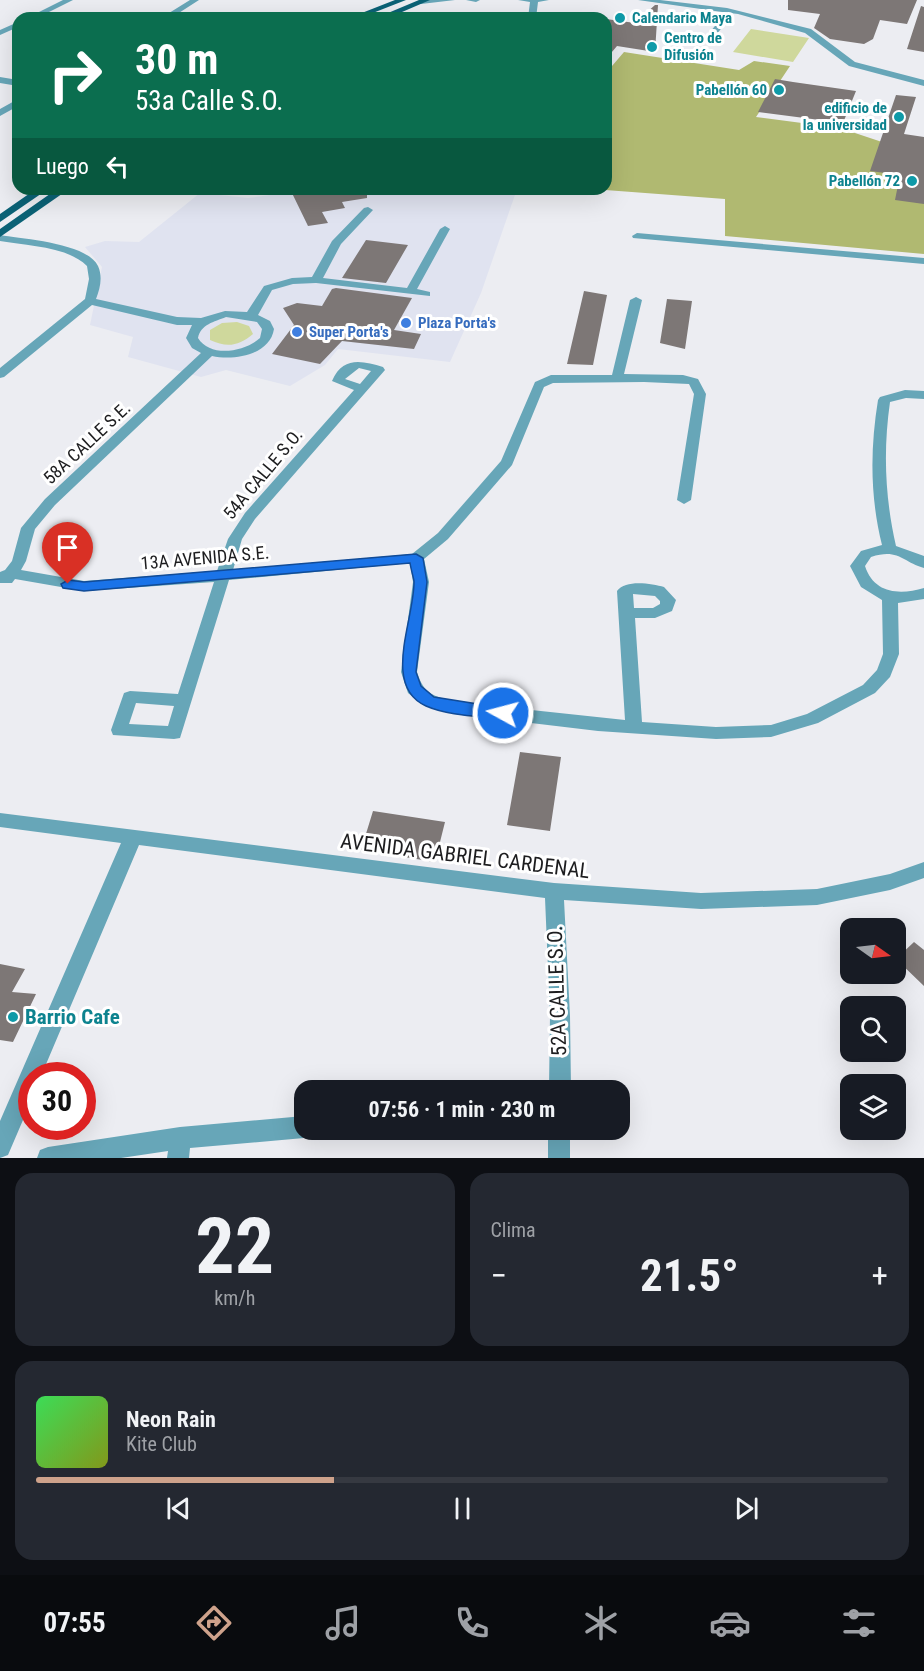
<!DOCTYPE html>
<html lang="es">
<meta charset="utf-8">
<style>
:root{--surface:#171b24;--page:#242831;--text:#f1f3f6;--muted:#9ea1a6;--line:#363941;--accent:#cea28b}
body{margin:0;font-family:"Roboto Condensed",sans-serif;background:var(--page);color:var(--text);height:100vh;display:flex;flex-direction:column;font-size:22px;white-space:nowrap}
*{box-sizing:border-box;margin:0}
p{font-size:20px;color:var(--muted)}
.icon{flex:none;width:33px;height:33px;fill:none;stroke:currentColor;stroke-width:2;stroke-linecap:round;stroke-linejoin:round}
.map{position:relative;height:1158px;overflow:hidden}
.sheet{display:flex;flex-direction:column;gap:15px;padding:15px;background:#0d0f14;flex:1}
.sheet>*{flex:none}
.banner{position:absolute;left:12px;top:12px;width:600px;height:183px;border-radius:18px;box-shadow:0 6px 24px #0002;background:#0b6e4f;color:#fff;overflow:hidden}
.needle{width:39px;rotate:104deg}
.controls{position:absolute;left:840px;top:918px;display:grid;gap:12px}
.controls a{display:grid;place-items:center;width:66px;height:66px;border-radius:12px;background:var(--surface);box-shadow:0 6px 24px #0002;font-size:30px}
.speed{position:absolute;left:18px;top:1062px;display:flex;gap:12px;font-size:30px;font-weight:700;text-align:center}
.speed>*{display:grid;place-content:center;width:78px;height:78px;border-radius:50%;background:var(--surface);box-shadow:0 6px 24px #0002;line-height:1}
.speed .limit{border:9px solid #d22;background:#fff;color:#111}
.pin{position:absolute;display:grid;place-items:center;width:51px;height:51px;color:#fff;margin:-62px -26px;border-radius:50% 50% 50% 0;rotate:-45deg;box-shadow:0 0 6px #0007}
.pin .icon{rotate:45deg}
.me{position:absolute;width:66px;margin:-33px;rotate:277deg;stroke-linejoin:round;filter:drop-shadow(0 0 4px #0008)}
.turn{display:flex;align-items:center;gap:21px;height:126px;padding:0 24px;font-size:27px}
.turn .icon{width:78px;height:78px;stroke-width:2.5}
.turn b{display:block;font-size:42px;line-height:51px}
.then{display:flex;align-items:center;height:57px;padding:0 24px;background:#0003;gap:12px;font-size:22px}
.big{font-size:45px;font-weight:700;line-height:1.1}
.sheet .card{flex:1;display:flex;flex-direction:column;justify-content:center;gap:9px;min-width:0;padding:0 21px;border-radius:18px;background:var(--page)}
.sheet .dial{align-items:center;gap:0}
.dial b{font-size:78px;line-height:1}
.song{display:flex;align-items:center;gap:18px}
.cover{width:72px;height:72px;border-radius:9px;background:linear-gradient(135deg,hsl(130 70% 55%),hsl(70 70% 35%))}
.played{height:6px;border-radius:3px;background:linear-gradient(90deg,var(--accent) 35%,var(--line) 35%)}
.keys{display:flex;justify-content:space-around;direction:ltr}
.heat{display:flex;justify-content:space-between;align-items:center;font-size:33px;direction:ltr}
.sheet .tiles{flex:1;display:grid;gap:15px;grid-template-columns:1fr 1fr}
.card:last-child{grid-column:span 2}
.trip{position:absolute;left:294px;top:1080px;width:336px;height:60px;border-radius:18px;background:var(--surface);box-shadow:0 6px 24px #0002;font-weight:700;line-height:60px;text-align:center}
.tabs{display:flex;height:96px;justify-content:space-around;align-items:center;background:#090b0e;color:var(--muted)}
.tabs .icon{width:42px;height:42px}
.tabs .active{color:var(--accent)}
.tabs b{font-size:27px;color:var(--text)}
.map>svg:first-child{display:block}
.built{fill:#e0e3f0}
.green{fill:#cfd89c}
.forest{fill:#b0b971}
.building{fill:#7d7776}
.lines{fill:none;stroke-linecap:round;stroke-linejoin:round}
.minor{fill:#67a6b8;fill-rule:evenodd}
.major{fill:#0b6276;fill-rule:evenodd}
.route{fill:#1a73e8;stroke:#114b97;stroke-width:1.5}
.culture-dot{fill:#0f9aa8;stroke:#fff;stroke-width:2}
.shop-dot{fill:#3f7fe0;stroke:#fff;stroke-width:2}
.labels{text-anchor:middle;stroke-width:6;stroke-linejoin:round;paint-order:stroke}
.far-culture-label{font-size:15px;font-weight:bold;fill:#0d838f;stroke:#fff;text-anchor:end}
.far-shop-label{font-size:15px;font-weight:bold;fill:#366cbe;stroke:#fff;text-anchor:start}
.street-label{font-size:18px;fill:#1d1d1f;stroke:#fff}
.near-street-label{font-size:21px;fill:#1d1d1f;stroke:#fff}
.near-culture-label{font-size:21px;font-weight:bold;fill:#0d838f;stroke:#fff;text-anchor:start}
</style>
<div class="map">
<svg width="924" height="1158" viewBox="0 0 924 1158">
<rect width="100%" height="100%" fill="#ecedf2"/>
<path class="built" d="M 285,189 L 492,189 L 516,192 L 481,293 L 450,362 L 338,349 L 325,365 L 290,386 L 226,370 L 201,377 L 128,357 L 133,337 L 90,325 L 102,267 L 85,247 L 105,241 L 139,242 L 200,193 L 248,198 L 270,195 Z"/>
<path class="green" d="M 751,29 L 809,38 L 793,62 L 733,52 Z
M 237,322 L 249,326 L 253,334 C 239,346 227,348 210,340 L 210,330 L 222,323 Z"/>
<path class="forest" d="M 624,52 L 739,70 L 754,61 L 790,66 L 756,117 L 840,128 L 924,156 L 924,254 L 725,236 L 725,199 L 592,189 L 606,189 L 606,73 Z"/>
<path class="building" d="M 788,0 L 917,0 L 907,24 L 880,20 L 873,39 L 864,44 L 830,39 L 814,28 L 820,14 L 788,10 Z
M 655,5 L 658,5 L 655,52 L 617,46 L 606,59 L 606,19 L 635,23 Z
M 921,6 L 924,7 L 924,52 L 907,49 Z
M 775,79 L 793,82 L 856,91 L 843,123 L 758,112 Z
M 896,95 L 916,97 L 904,134 L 924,137 L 924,204 L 895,200 L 900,175 L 870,171 Z
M 307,189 L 367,189 L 367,198 L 342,202 L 345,208 L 322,212 L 328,223 L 308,226 L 291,191 Z
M 366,240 L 408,245 L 386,283 L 342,278 Z
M 336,288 L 412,298 L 394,330 L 421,334 L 414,349 L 342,341 L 320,364 L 272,354 L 294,325 L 283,308 L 297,303 L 322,306 L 332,289 Z
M 584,291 L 607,295 L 593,365 L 567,364 Z
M 667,299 L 692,301 L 685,349 L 660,343 Z
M 520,752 L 561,757 L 550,831 L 507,825 Z
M 373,811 L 445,822 L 435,862 L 361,850 Z
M 914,942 L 924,950 L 924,986 L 896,959 Z
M 0,964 L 25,969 L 12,992 L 36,994 L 13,1042 L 0,1040 Z"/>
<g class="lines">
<path class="minor" d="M 63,0 L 73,0 L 37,18 L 27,18 Z
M 190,0 L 199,0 L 171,18 L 161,18 Z
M 420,0 L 455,0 L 421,4 L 417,2 Z
M 466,0 L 480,0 L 476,2 Z
M 518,0 L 549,0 L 538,2 L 536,18 L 528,18 L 530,2 Z
M 638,0 L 660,0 L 727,8 L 811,29 L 855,62 L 924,80 L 924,86 L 849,66 L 805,33 L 738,14 L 730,13 L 727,21 L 713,39 L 707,39 L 706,37 L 719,21 L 722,12 Z
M 18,22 L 18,27 L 0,35 L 0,30 Z
M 0,77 L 18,80 L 18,86 L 0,83 Z
M 18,99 L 18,106 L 0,116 L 0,109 Z
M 223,189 L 246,189 C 241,194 228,194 223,189 Z
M 368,207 L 373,210 L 341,244 L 323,278 L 407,288 L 440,229 L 445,226 L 450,229 L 417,289 L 430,292 L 430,296 L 316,283 L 293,284 L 272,290 L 258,315 L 270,321 L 274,329 C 270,355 234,361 212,356 L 55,505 L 35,529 L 26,561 L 21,570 L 84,581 L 217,571 L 228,539 L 245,513 L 354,390 L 332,381 C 343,356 362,361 383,367 L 385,370 L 255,519 L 242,539 L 233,570 L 412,554 L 438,533 L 501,461 L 535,382 L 551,375 L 612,375 L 630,300 L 636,297 L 642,300 L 624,374 L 683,375 L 698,379 L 706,394 L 691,500 L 684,504 L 677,500 L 694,394 L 689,384 L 644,382 L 553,383 L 544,387 L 512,465 L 448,539 L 424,559 L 429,582 L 417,672 C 424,695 434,696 456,702 L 625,720 L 617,591 C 626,579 652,584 664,587 L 676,600 L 672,611 L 655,618 L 635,618 L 642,722 L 716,727 L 771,725 L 807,714 L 863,685 L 877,670 L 883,654 L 882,600 L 861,587 L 850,566 L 861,551 L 882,545 C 870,497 870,449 878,400 L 880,397 L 905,390 L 924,391 L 924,399 L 906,398 L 890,402 C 883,451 885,498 896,546 L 924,556 L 924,568 C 902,562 899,548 871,557 L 865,566 C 874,594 900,595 924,588 L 924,599 L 898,603 L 899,654 L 890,677 L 875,693 L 818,723 L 771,737 L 716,739 L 598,731 L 456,714 L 423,705 L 408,693 L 401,672 L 413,582 L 410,563 L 229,580 L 180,738 L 174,739 L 113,735 L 111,730 L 124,693 L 130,691 L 178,694 L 214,582 L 84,591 L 15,579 L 12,583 L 0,583 L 0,572 L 5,570 L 12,561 L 21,528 L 45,499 L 201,353 L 192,348 L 186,338 L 192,325 L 177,325 L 92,305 L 4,377 L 0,378 L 0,368 L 85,299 L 89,279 L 87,266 C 67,246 27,246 0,241 L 0,235 C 23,239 87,243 98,266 C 103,277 100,289 96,299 L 177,317 L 201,318 L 225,311 L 247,312 L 264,286 L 292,278 L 312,277 L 332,241 L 364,208 ZM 226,317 L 257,322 L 262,329 L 260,338 C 245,352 210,358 198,338 C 201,324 214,322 226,317 ZM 359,368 L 371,371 L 360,384 L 345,379 ZM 633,594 L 655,596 L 660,601 L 660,604 L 653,608 L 634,608 ZM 136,703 L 174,706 L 168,726 L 129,724 Z
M 637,233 L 924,258 L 924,264 L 633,238 L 632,236 Z
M 0,813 L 554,883 L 701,893 L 817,889 L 890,874 L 924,862 L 924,878 L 890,890 L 817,905 L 701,909 L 564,900 L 570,1016 L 571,1090 L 549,1090 L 550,1016 L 545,898 L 139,845 L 41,1076 L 32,1076 L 32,1099 L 8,1155 L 0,1158 L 0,1121 L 121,843 L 0,827 Z
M 304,1116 L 304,1130 L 314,1130 L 312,1135 L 304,1138 L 190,1148 L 189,1158 L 167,1158 L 168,1151 L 121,1158 L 37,1158 L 40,1150 L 48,1147 L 180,1127 Z
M 548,1130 L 570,1130 L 570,1158 L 548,1158 Z"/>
<path class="major" d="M 395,0 L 406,0 L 360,18 L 349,18 Z
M 419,0 L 430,0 L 395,15 L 388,13 Z
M 36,189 L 48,189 L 0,222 L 0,214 Z
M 57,189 L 69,189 L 0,237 L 0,229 Z"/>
</g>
<path class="route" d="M 416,554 L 423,558 L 427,582 L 416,672 L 421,686 L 434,697 L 509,709 L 511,713 L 509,717 L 503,719 C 478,716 449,716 426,706 C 381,686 415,618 414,581 C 413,576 411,569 410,563 L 84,591 L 63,588 L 61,584 L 68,580 L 84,582 Z"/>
<g class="culture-dot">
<circle cx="620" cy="18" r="6"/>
<circle cx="652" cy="47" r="6"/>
<circle cx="779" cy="90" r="6"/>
<circle cx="899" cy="117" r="6"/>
<circle cx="912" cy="181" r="6"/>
<circle cx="13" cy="1017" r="6"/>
</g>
<g class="shop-dot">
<circle cx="406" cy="323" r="6"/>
<circle cx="297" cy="332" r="6"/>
</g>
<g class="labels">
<g class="far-culture-label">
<text x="632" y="23" text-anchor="start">Calendario Maya</text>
<text x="664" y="43" text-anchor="start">Centro de<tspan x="664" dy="17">Difusión</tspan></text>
<text x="767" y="95">Pabellón 60</text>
<text x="887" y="113">edificio de<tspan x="887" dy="17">la universidad</tspan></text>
<text x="900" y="186">Pabellón 72</text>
</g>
<g class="far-shop-label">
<text x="418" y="328">Plaza Porta's</text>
<text x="309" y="337">Super Porta's</text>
</g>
<g class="street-label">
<text transform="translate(87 443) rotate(-43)" y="6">58A CALLE S.E.</text>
<text transform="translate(263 474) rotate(-50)" y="6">54A CALLE S.O.</text>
<text transform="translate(205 558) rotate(-5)" y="6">13A AVENIDA S.E.</text>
</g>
<g class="near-street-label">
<text transform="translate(465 856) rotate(7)" y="7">AVENIDA GABRIEL CARDENAL</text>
<text transform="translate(557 991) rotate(-92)" y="7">52A CALLE S.O.</text>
</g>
<g class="near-culture-label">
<text x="25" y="1024">Barrio Cafe</text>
</g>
</g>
</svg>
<div class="controls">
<a><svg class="needle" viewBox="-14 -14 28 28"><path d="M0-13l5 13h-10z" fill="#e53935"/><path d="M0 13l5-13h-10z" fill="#9ea1a6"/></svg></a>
<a><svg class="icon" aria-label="search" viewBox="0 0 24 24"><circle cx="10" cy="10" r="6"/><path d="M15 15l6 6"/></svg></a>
<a><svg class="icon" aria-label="layers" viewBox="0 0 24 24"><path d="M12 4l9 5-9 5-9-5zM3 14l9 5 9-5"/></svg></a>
</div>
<div class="speed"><div class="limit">30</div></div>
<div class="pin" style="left:68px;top:584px;background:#d93025"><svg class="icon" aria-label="arrive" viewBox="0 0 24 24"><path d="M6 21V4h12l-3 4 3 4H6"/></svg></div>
<svg class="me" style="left:503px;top:713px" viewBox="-20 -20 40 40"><circle r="17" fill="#1a73e8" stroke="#fff" stroke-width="3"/><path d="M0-11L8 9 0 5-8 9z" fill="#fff"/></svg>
<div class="trip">07:56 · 1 min · 230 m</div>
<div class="banner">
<div class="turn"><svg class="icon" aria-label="right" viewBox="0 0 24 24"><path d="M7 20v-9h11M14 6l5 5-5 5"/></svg><div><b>30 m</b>53a Calle S.O.</div></div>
<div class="then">Luego<svg class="icon" aria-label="left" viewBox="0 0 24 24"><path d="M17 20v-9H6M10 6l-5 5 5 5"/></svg></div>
</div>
</div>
<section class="sheet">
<div class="tiles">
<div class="card dial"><b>22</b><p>km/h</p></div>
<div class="card"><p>Clima</p>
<div class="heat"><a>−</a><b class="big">21.5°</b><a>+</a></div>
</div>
<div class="card">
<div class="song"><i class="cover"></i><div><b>Neon Rain</b><p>Kite Club</p></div></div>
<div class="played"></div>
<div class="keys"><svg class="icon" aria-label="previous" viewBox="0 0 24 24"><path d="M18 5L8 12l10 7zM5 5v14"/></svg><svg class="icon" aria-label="pause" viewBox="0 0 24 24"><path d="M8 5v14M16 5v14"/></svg><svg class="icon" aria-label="next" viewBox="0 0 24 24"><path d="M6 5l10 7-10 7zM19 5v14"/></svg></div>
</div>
</div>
</section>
<nav class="tabs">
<b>07:55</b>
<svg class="icon active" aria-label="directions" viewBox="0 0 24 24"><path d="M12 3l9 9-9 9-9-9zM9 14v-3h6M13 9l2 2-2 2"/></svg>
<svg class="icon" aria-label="music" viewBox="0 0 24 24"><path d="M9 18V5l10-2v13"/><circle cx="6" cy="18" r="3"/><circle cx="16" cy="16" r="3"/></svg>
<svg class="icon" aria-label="phone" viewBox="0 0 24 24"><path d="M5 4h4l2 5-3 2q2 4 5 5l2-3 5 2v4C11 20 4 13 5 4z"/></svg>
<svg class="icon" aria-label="climate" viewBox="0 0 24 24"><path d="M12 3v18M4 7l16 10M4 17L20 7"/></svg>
<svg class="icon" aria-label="car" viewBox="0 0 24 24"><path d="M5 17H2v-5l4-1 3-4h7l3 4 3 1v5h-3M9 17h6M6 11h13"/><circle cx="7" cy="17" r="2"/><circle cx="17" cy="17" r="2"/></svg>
<svg class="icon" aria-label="filters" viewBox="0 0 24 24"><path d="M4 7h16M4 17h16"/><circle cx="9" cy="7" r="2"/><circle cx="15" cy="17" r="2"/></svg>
</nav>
